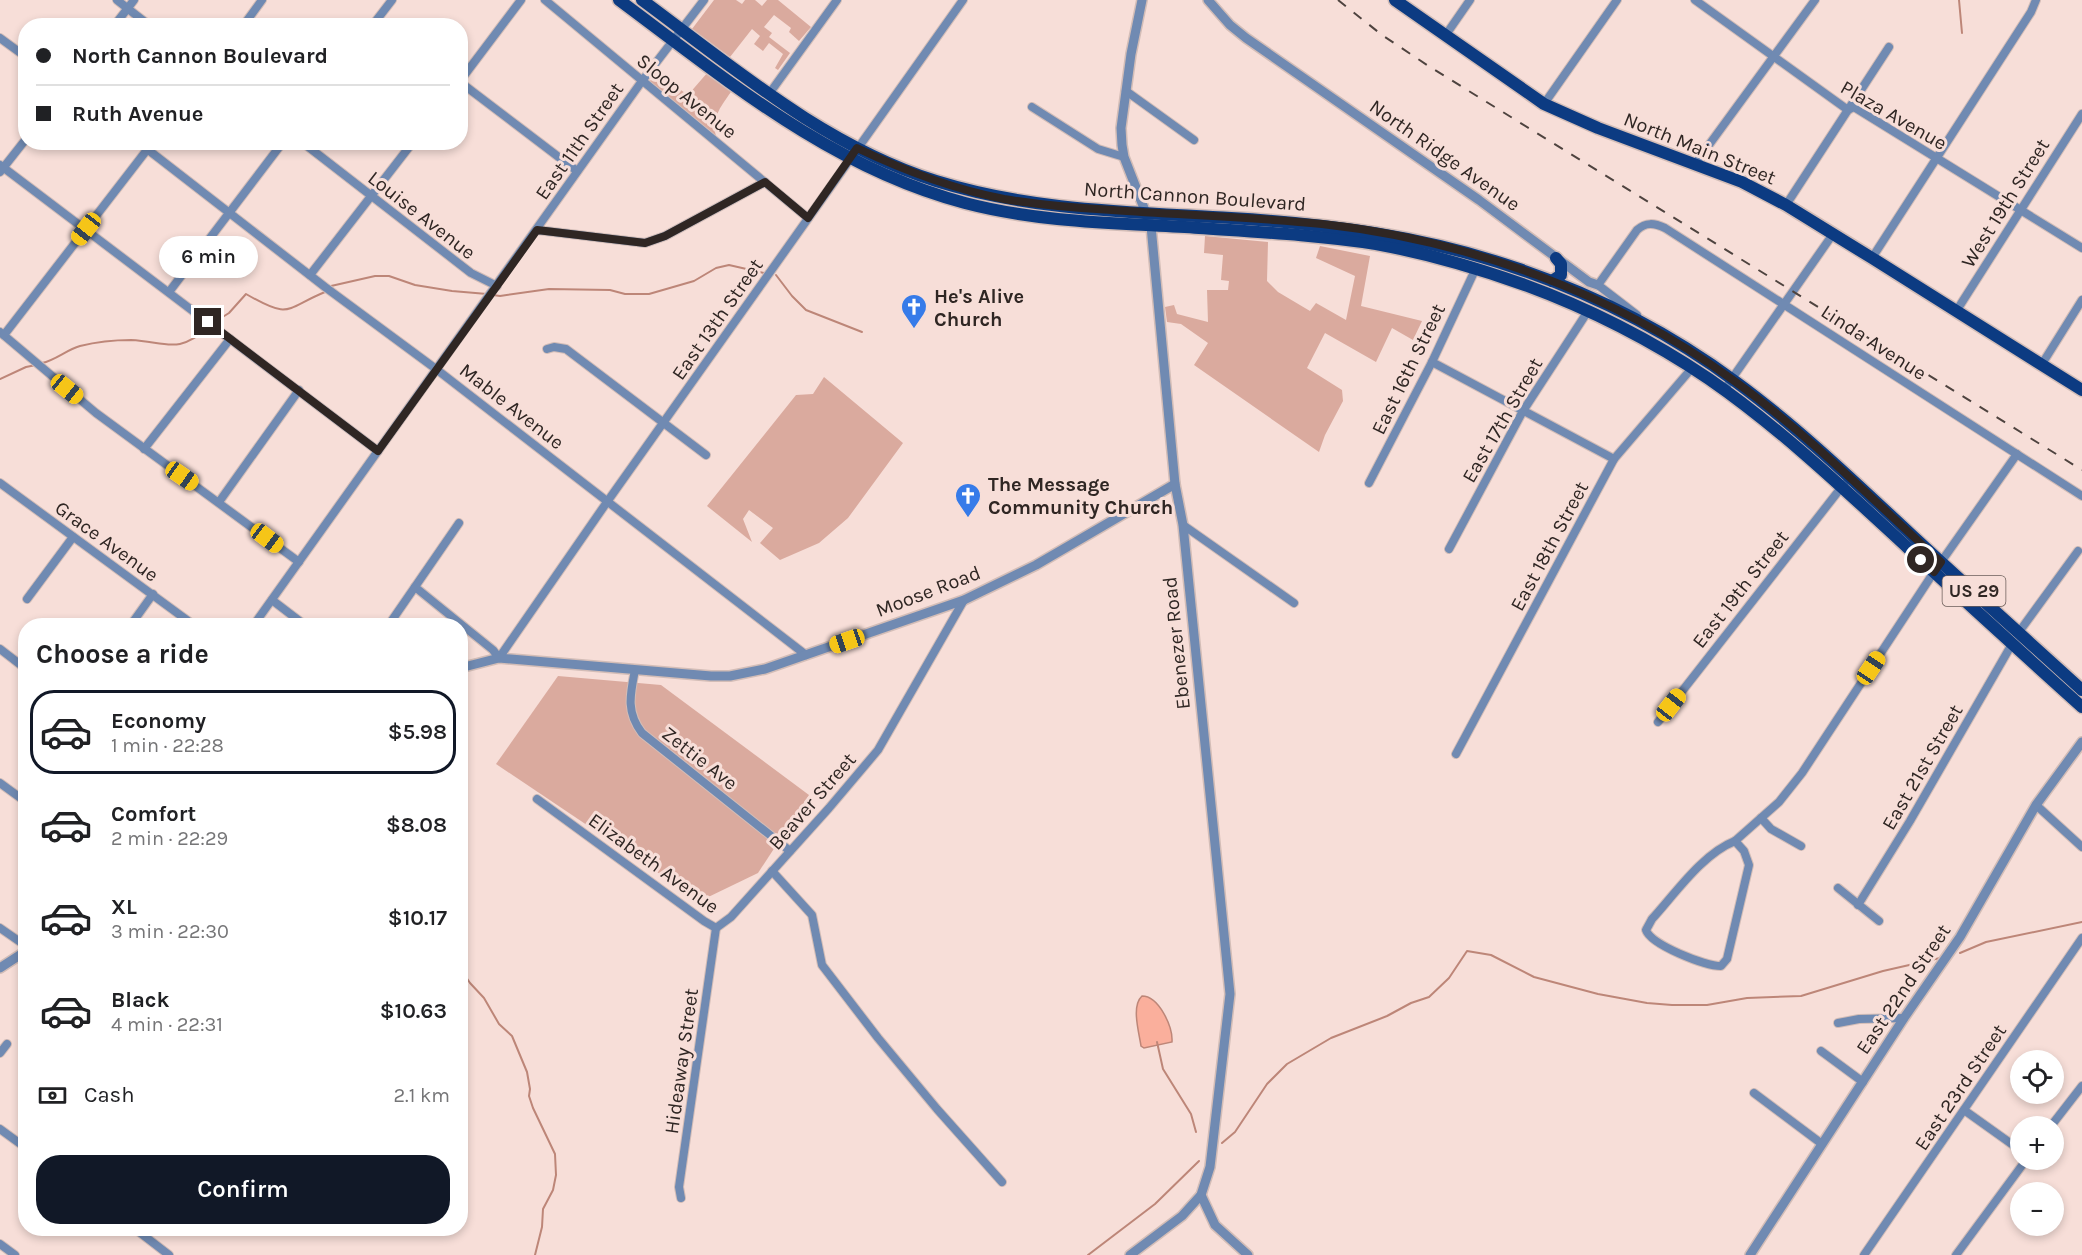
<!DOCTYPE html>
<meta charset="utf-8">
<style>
:root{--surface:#fff;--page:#f2f2f2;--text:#202124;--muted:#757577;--line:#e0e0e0;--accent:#111827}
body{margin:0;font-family:Karla,sans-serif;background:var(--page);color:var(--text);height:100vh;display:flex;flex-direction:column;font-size:22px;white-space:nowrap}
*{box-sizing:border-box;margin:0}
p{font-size:20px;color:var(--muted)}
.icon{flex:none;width:33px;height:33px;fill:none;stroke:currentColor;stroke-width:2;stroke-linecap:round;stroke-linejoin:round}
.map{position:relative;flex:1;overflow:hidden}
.panel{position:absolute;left:18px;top:618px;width:450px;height:618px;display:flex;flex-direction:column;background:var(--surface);border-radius:24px;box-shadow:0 3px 9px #0003}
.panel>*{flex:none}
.hud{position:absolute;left:18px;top:18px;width:450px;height:132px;border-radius:24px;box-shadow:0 3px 9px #0003;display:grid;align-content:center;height:132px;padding:0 18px;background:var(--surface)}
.buttons{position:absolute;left:2010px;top:1050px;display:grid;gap:12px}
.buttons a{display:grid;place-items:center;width:54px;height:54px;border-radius:50%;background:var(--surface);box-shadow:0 3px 9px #0003;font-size:30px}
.end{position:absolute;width:27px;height:27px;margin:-14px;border:8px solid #2f2623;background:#fff;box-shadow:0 0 0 3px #fff}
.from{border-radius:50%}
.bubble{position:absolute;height:42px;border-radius:21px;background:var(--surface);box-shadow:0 3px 9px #0003;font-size:20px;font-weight:600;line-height:42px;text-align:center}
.car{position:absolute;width:18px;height:36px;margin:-18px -9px;border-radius:8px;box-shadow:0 0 4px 2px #0007;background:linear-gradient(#f5c518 24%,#345 0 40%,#f5c518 0 76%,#345 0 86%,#f5c518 0)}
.hud b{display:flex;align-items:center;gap:21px;height:57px;font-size:22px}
.hud b+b{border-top:2px solid var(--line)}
.hud i{width:15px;height:15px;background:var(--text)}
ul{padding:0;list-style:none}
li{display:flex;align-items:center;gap:18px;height:84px;margin:0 12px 9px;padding:0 6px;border:3px solid transparent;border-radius:24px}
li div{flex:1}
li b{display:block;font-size:22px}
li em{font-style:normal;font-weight:600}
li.active{border-color:var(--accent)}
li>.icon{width:54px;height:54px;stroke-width:1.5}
h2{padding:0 18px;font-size:27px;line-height:72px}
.pay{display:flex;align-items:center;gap:15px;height:66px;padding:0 18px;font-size:22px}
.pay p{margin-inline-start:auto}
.button{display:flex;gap:12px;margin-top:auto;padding:12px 18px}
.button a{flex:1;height:69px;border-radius:24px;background:var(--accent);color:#fff;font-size:24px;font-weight:600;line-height:69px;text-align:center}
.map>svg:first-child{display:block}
</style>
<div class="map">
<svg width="2082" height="1255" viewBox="0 0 2082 1255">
<rect width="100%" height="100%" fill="#f7ded8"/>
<g fill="#daaa9e">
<path d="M 714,0 L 736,0 L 742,4 L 745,0 L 755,0 L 762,6 L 767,0 L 778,0 L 811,27 L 799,41 L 789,32 L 791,28 L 774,15 L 764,27 L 772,33 L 769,37 L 790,53 L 778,70 L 775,68 L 783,54 L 769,43 L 763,51 L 754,44 L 760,36 L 752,29 L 730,57 L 692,29 Z"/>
<path d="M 655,72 L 688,95 L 708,72 L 733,89 C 722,105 711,117 716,136 L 649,83 Z"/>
<path d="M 1205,236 L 1268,242 L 1267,281 L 1278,292 L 1310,311 L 1316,303 L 1346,320 L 1355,276 L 1316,258 L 1320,246 L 1370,256 L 1361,306 L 1422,321 L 1413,340 L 1392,328 L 1376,362 L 1325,333 L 1307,368 L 1342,390 L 1343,401 L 1325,435 L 1319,452 L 1194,365 L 1208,343 L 1181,324 L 1167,322 L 1165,307 L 1174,305 L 1177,314 L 1208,322 L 1207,290 L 1228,290 L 1229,281 L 1221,280 L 1223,255 L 1204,253 Z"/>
<path d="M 824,377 L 903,443 L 848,518 L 819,543 L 780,560 L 760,543 L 773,528 L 749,510 L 743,519 L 752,542 L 707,506 L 796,395 L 813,394 Z"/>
<path d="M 558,676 L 661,685 L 809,795 L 758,873 L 700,901 L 496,764 Z"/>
</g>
<path fill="#faaf9c" stroke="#bd8678" stroke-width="1.5" d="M 1142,996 C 1159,996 1173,1027 1172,1042 L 1144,1048 L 1141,1046 C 1139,1032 1131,1006 1142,996 Z"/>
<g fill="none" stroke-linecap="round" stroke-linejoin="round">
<g stroke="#bd8678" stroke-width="2">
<path d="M 1959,0 L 1962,33"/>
<path d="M 776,275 L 792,296 L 806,310 L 862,332"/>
<path d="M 331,286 L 375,276 L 389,276 L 415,285 L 452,291 L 487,294"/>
<path d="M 493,295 L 500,296 L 549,289 L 610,290 L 625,294 L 649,294 L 694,281 L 716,268 L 729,265 L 764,273"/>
<path d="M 213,323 L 229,313 L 246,294 C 291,320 284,309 325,292"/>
<path d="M 42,363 C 56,360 66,350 80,346 C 96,342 115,340 131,340 C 167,342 177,355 209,327"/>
<path d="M 0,379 L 26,367 L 36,365"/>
<path d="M 1960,953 L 1986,942 L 2082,922"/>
<path d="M 460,968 L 470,983 L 484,998 L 499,1024 L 512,1036 L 527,1072 L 530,1089 L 529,1096 L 533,1108 L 555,1154 L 556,1175 L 553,1190 L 543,1209 L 542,1227 L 535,1255"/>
<path d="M 1157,1042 L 1163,1069 L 1191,1114 L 1196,1132"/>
<path d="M 1222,1143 L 1235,1132 L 1267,1084 L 1287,1064 L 1331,1038 L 1387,1016 L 1411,1003 L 1429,997 L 1449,978 L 1467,951 L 1491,955 L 1534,977 L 1598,994 L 1647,1003 L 1672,1005 L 1707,1005 L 1747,998 L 1801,996 L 1883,971 L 1940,958"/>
<path d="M 1088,1255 L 1155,1204 L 1199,1161"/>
</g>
<defs>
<g id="minor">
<path d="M 117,0 L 150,26"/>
<path d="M 545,0 L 808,218"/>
<path d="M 1695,0 L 1848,110 L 1854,107 L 2082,248"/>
<path d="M 114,26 L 134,0"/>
<path d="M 243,26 L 262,0"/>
<path d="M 372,26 L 392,0"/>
<path d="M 1445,36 L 1470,0"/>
<path d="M 0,38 L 26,57"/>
<path d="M 460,81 L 521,0"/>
<path d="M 460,82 L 577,171"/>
<path d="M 1126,91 L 1194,140"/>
<path d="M 769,94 L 837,0"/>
<path d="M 1544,104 L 1617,0"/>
<path d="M 1032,107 L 1098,149 L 1124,157"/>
<path d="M 138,142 L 325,287 L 436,369 L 806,655"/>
<path d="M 302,142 L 471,273 L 497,286"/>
<path d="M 1695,164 L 1815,0"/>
<path d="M 0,165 L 378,451"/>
<path d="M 0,172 L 26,139"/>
<path d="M 1786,205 L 1889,47"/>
<path d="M 537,230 L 645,243 L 665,236 L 765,182"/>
<path d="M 1872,258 L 2031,12 L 2036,0"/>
<path d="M 310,275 L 413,142"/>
<path d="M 169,292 L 283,142"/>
<path d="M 1957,310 L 2082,114"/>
<path d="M 1637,315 L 1598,285 L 1637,230 C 1646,222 1654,223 1665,228 L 2082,496"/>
<path d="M 0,332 L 96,413 L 299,562"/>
<path d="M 4,335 L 153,142"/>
<path d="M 547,349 L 554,347 L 566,349 L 706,455"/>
<path d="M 1432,362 L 1614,459"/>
<path d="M 2042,364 L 2082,300"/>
<path d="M 1724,390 L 1833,234"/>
<path d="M 144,449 L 230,339"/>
<path d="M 0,483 L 195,626"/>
<path d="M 1369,483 L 1432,362 L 1476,268"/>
<path d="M 219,502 L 299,390"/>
<path d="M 1183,525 L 1294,603"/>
<path d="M 1449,549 L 1523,411 L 1588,311"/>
<path d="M 415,587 L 493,650 L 499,658 L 607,502 L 963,0"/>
<path d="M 27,599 L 73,537"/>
<path d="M 272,600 L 306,626"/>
<path d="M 130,626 L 153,594"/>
<path d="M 253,626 L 642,81 L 704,0"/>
<path d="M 388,626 L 459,523"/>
<path d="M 2019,632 L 2078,551"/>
<path d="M 0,649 L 26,669"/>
<path d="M 635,670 C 630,695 626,712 642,733 L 790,851"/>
<path d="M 1658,722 L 1844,484"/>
<path d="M 1456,754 L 1614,459 L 1692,368"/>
<path d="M 0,783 L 26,802"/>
<path d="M 537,799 L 704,921 L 716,928"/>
<path d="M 2036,805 L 2082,847"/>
<path d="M 1761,818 L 1771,829 L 1801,846"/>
<path d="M 1735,841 L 1779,802 L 1802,773 L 1934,572 L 2017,454"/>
<path d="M 1735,841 L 1744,851 L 1749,865 L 1727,959 L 1721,966 C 1705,966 1651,945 1646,930 L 1652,919 C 1675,894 1702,854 1735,841 Z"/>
<path d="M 772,871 L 812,915 L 822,965 L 878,1038 L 937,1109 L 1002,1182"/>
<path d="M 1838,888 L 1879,921"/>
<path d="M 1858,905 L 1910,821 L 2012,644"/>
<path d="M 0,928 L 26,946"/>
<path d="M 716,928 L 731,917 L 829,808 L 878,750 L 964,600"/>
<path d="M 1838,1023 L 1859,1019 L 1904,1018"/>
<path d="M 1821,1051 L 1863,1082"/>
<path d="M 0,1053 L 7,1044"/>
<path d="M 1754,1093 L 1822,1144"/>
<path d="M 1964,1110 L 2020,1150"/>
<path d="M 2051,1126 L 2082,1086"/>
<path d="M 0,1129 L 26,1148"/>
<path d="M 681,1198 L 679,1187 L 716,928"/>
<path d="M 134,1228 L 169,1255"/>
<path d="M 0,1244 L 15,1255"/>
<path d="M 1864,1255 L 2082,938"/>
<path d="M 1956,1255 L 2026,1160"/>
</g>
<g id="tertiary">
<path d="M 1208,0 L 1230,25 L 1246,38 L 1479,200 L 1589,282 L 1598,285"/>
<path d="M 460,668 L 499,658 L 711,676 L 730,676 L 765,669 L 964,600 L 1036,565 L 1175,484"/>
<path d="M 0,968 L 26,951"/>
<path d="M 1201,1195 L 1215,1225 L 1248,1255"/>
<path d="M 1130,1255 L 1182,1216 L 1201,1195 L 1210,1167 L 1230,994 L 1183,525 L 1175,484 L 1151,226 L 1124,157 L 1122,145 L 1121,128 L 1131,54 L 1142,0"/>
<path d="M 1750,1255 L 1904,1018 L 1960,937 L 2036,805 L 2082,742"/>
</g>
<g id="primary">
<path d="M 619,0 C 728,81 832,168 965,203 C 1041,223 1122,223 1199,228 C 1258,232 1318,235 1376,244 C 1425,253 1474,267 1522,284 C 1588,308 1651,340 1709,379 C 1780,428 1844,489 1908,548 C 1965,601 2023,654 2082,707"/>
<path d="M 642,0 C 734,68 825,146 936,181 C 1032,211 1133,212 1231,218 C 1329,224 1423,236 1516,268 C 1593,294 1670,333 1736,382 C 1800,429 1858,485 1917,540 C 1971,590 2027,640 2082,690"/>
<path d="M 1395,0 L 1544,104 L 1598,128 L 1742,182 L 1786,205 L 1872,258 L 2082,390"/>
<path d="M 1552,281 L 1561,275 L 1561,264 L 1556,258"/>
</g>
</defs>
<use href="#minor" stroke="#d3bdb7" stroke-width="10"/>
<use href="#tertiary" stroke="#d3bdb7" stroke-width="12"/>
<use href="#primary" stroke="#d3bdb7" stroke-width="15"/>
<use href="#minor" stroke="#708ab2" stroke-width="8"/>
<use href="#tertiary" stroke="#708ab2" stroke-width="9"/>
<use href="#primary" stroke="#0c3b82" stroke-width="12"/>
<path stroke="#4e433f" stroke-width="2" stroke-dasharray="10 10" stroke-linecap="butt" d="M 1338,0 L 1382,35 L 1430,67 L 2082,470"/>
</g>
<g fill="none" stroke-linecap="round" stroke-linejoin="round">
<path stroke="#2f2623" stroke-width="8" d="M 208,322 L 378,451 L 537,230 L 645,243 L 665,236 L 765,182 L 808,218 L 857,148 C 905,171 953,189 1004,199 C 1040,205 1076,208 1112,210 C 1182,215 1252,217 1322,224 C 1468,240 1614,293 1733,380 C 1808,434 1873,500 1941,562 L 1934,572 L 1921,560"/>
</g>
<defs>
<symbol id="church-pin" viewBox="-11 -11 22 30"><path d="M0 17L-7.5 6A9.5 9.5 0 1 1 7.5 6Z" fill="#367be9" stroke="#f7ded8"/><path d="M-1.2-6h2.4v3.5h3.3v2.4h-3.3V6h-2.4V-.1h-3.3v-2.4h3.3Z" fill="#fff"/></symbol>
</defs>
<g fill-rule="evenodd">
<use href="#church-pin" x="899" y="292" width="30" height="40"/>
<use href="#church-pin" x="953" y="481" width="30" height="40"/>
</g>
<g text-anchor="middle" stroke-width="6" stroke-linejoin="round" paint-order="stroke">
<rect fill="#f7ded8" stroke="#6b5d59" stroke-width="1.5" x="1942.5" y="576" width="63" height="30" rx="4.5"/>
<g font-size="18" font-weight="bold" fill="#2f2623">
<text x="1974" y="597">US 29</text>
</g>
<g font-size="20" fill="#2f2623" stroke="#f7ded8">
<text transform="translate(687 96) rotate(39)" y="7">Sloop Avenue</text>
<text transform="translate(1894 115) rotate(30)" y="7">Plaza Avenue</text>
<text transform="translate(579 141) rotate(-55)" y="7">East 11th Street</text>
<text transform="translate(1700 148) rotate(22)" y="7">North Main Street</text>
<text transform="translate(1445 155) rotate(35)" y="7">North Ridge Avenue</text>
<text transform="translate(1195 196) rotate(4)" y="7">North Cannon Boulevard</text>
<text transform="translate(2005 203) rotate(-58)" y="7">West 19th Street</text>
<text transform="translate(422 215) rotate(38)" y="7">Louise Avenue</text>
<text transform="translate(717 319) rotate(-55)" y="7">East 13th Street</text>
<text transform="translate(1874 342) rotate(33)" y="7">Linda Avenue</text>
<text transform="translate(1408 369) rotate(-64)" y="7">East 16th Street</text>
<text transform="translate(512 406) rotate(38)" y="7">Mable Avenue</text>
<text transform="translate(1502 420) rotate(-60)" y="7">East 17th Street</text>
<text transform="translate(107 541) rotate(36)" y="7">Grace Avenue</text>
<text transform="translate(1549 546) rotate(-62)" y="7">East 18th Street</text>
<text transform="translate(1740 589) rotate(-52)" y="7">East 19th Street</text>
<text transform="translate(928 591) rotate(-21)" y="7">Moose Road</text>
<text transform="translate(1176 643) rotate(-96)" y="7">Ebenezer Road</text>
<text transform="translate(700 758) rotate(38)" y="7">Zettie Ave</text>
<text transform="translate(1922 767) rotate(-60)" y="7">East 21st Street</text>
<text transform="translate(812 801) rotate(-49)" y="7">Beaver Street</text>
<text transform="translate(654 863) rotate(36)" y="7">Elizabeth Avenue</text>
<text transform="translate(1903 989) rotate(-56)" y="7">East 22nd Street</text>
<text transform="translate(681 1061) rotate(-82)" y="7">Hideaway Street</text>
<text transform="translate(1960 1087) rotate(-56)" y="7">East 23rd Street</text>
</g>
<g font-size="20" font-weight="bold" fill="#2f2623" stroke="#f7ded8" text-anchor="start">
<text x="934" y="303">He's Alive<tspan x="934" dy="23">Church</tspan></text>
<text x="988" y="491">The Message<tspan x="988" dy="23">Community Church</tspan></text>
</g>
</g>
</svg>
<div class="buttons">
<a><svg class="icon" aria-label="locate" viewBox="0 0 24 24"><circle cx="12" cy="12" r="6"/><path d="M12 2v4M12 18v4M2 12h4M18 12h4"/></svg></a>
<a>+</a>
<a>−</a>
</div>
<i class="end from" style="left:1921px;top:560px"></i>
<i class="end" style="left:208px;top:322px"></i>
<div class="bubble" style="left:159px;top:236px;width:99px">6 min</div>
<i class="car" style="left:86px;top:229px;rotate:218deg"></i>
<i class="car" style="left:67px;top:389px;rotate:129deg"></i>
<i class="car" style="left:182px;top:476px;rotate:125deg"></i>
<i class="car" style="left:267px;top:538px;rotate:127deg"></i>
<i class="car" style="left:847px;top:641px;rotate:251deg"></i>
<i class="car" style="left:1871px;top:668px;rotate:34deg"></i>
<i class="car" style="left:1671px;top:705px;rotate:38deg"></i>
<div class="hud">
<b><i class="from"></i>North Cannon Boulevard</b>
<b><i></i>Ruth Avenue</b>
</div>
<section class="panel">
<h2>Choose a ride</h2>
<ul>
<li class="active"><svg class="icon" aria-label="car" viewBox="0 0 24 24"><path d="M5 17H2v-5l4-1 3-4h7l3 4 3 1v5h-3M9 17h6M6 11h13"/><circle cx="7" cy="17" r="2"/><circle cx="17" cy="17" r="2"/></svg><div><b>Economy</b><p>1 min · 22:28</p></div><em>$5.98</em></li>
<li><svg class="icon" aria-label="car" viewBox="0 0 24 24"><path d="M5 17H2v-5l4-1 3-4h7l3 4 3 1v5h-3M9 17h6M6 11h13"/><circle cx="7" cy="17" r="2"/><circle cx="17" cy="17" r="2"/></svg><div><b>Comfort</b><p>2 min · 22:29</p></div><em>$8.08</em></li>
<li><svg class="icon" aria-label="car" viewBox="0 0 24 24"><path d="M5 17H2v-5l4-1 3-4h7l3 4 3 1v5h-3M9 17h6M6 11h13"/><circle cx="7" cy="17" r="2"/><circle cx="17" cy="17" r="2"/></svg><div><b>XL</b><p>3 min · 22:30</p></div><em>$10.17</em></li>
<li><svg class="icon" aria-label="car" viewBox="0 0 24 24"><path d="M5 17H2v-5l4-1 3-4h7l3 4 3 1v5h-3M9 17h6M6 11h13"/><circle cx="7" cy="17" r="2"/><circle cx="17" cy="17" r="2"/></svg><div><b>Black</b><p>4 min · 22:31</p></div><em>$10.63</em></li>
</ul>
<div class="pay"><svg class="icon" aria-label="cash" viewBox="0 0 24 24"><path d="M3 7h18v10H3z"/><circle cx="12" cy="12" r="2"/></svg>Cash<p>2.1 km</p></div>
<div class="button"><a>Confirm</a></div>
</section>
</div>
